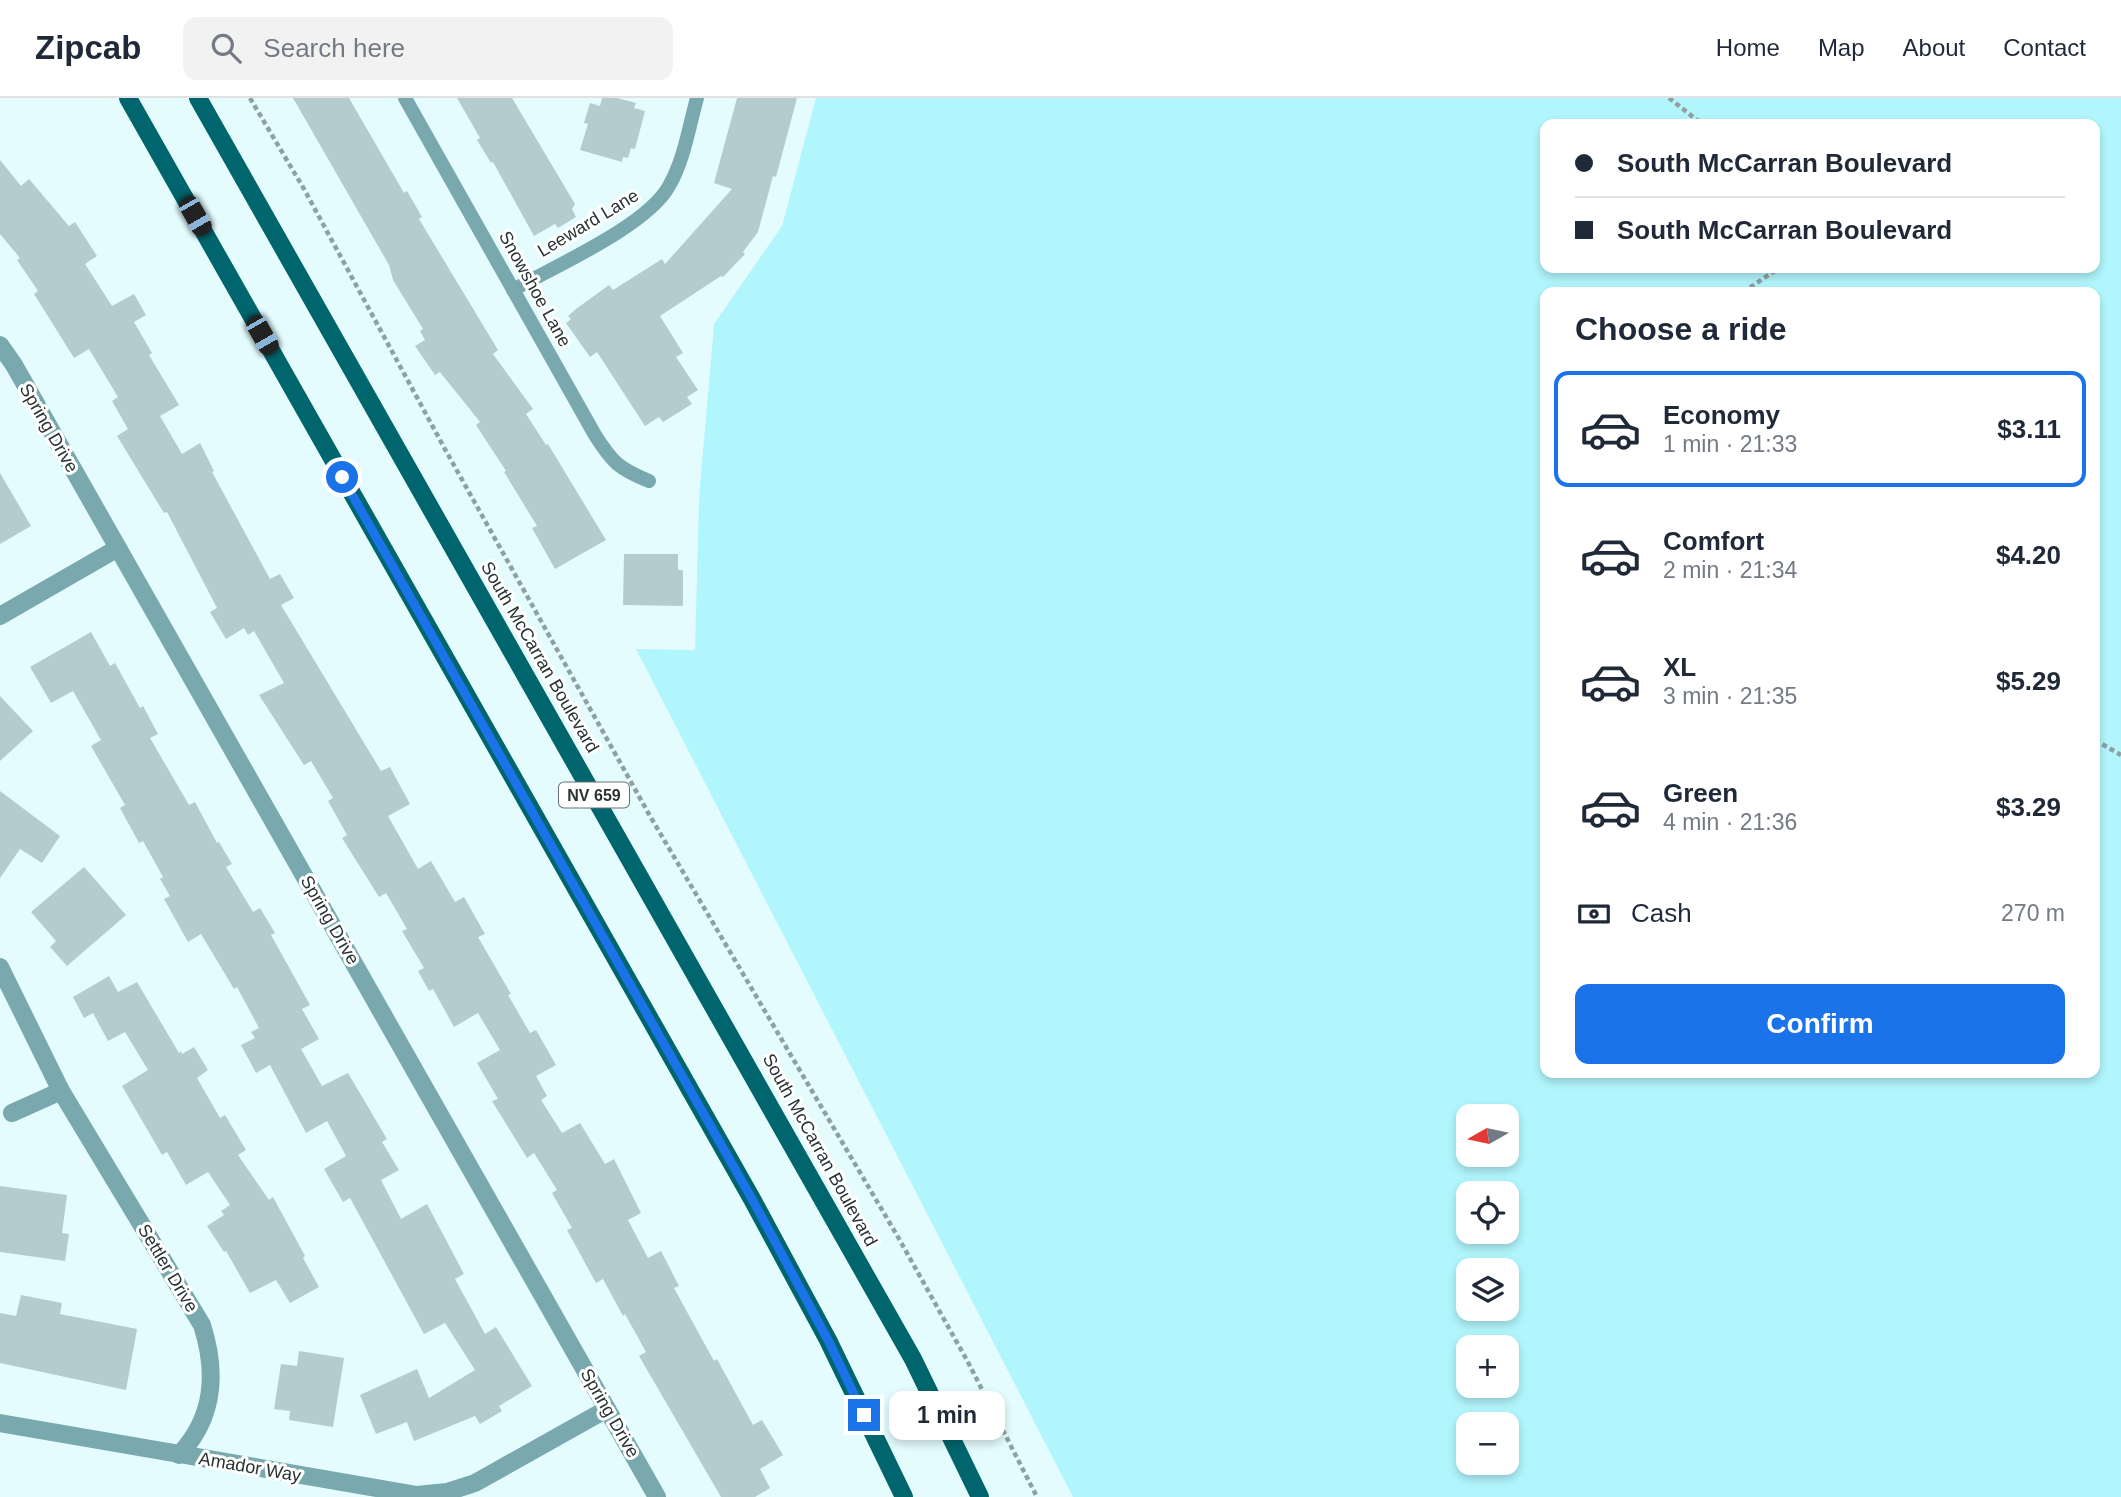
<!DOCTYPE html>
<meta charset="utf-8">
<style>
:root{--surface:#fff;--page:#f2f2f3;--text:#1f2937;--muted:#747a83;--line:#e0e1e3;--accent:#1a73e8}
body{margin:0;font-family:Helvetica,sans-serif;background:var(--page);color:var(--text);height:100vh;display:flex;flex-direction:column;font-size:26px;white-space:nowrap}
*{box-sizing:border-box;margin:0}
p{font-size:23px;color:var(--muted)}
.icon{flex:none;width:38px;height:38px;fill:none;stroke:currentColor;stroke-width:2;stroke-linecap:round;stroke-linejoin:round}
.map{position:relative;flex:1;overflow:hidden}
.side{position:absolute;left:1540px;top:189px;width:560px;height:791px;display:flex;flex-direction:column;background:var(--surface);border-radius:14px;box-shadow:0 4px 10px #0003}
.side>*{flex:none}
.hud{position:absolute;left:1540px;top:21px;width:560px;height:154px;border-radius:14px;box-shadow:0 4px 10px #0003;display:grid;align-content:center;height:154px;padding:0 35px;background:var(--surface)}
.needle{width:46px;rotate:261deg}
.buttons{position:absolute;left:1456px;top:1006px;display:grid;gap:14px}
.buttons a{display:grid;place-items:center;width:63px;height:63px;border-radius:14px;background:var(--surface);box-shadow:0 4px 10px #0003;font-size:35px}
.end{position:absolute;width:32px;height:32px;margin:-16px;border:9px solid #1a73e8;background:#fff;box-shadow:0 0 0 4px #fff}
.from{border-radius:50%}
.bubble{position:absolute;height:49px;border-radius:14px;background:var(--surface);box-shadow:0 4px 10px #0003;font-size:23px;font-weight:600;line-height:49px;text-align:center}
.car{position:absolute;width:21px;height:42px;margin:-21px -10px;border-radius:9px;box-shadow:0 0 5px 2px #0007;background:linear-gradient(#222 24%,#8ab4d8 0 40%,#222 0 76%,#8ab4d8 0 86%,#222 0)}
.hud b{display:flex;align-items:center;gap:24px;height:66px;font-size:26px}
.hud b+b{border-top:2px solid var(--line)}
.hud i{width:18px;height:18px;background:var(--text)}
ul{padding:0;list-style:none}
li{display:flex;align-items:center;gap:21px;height:116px;margin:0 14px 10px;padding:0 21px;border:4px solid transparent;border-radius:14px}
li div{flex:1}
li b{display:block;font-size:26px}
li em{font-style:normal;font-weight:600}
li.on{border-color:var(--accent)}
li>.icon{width:63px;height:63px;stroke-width:1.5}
h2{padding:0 35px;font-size:32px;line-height:84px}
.pay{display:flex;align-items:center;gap:18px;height:77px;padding:0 35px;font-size:26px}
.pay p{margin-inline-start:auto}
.button{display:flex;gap:14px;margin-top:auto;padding:14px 35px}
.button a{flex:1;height:80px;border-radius:14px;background:var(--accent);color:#fff;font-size:28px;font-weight:600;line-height:80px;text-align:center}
header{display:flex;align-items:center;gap:42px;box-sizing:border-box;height:98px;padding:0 35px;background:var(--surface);border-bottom:2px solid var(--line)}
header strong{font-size:33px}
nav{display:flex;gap:38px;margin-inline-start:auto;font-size:24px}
.search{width:490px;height:63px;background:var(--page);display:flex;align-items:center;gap:18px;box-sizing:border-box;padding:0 24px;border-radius:14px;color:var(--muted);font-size:26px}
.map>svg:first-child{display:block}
</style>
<header>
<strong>Zipcab</strong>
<div class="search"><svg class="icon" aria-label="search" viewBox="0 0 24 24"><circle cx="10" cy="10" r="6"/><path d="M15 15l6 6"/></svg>Search here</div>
<nav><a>Home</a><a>Map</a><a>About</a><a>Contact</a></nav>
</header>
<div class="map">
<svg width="2121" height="1399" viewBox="0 0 2121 1399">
<rect width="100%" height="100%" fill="#e4fcfe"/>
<path fill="#b2f6fd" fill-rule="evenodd" d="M 816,0 L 2121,0 L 2121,1399 L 1073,1399 L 636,551 L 695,552 L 699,400 L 714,226 L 782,128 ZM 1545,26 L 2095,26 L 2095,170 L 1545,170 ZM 1545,194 L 2095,194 L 2095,975 L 1545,975 ZM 1468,1018 L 1507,1018 L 1507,1057 L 1468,1057 ZM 1468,1096 L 1507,1096 L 1507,1134 L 1468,1134 ZM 1468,1172 L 1507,1172 L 1507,1211 L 1468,1211 ZM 1468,1250 L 1507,1250 L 1507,1288 L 1468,1288 ZM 1468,1326 L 1507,1326 L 1507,1365 L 1468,1365 Z"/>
<g fill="#b4ccce">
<path d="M 293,0 L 349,0 L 404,95 L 407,93 L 414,105 L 422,119 L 419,121 L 498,252 L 493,256 L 533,311 L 526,316 L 546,347 L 548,346 L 606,442 L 555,471 L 532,430 L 537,428 L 504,374 L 506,373 L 476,327 L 480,324 L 440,274 L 435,277 L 415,248 L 425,242 L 420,233 L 423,231 L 393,182 L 389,167 Z"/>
<path d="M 457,0 L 512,0 L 575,106 L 572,111 L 576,119 L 558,130 L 555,126 L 534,138 L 493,64 L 491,65 L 477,42 L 480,40 Z"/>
<path d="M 602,0 L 617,0 L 636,5 L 634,10 L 645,13 L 635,51 L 631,50 L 628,60 L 623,59 L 622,64 L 580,52 L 588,26 L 584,25 L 590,5 L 600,8 Z"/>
<path d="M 737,0 L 797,0 L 776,79 L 773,78 L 758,134 L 743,154 L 745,156 L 723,179 L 721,178 L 660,218 L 683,255 L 676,259 L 698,292 L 687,299 L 692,306 L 663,324 L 659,319 L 645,328 L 597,254 L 590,259 L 566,225 L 571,221 L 568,218 L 576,211 L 609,187 L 613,192 L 662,161 L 665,166 L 732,91 L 714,85 Z"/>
<path d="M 0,62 L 21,88 L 29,81 L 69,128 L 75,124 L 97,158 L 85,166 L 112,208 L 134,196 L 146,217 L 134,224 L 152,255 L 149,257 L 179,307 L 160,318 L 182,356 L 200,345 L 214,373 L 212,374 L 270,481 L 280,476 L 294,500 L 281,507 L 381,673 L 390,669 L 410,706 L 388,718 L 418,771 L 431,763 L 455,804 L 464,799 L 485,836 L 478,839 L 511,896 L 508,897 L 530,935 L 536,932 L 556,967 L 536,978 L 547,998 L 541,1002 L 562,1035 L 580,1025 L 605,1066 L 614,1061 L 641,1115 L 628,1122 L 648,1160 L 661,1153 L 679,1188 L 674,1190 L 714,1263 L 717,1261 L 753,1327 L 762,1322 L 783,1357 L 760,1371 L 770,1390 L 755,1399 L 721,1399 L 639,1258 L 646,1254 L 625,1216 L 623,1218 L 603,1181 L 596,1185 L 567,1132 L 572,1130 L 552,1095 L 557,1092 L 534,1055 L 527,1060 L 492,1003 L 498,1001 L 477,965 L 500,952 L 478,915 L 454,929 L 433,891 L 429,893 L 418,873 L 424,870 L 402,833 L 407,831 L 386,795 L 379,799 L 342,740 L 347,737 L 328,703 L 333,700 L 311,663 L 304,667 L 259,597 L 284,585 L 254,533 L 248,537 L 244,530 L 226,541 L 210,514 L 217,510 L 167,414 L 164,415 L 117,338 L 128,331 L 112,303 L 118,299 L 89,251 L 74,260 L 34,196 L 38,193 L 17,162 L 20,160 L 0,136 Z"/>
<path d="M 0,375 L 31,428 L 0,446 Z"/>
<path d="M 624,456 L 678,456 L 678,472 L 683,472 L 683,508 L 623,507 Z"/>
<path d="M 91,534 L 110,568 L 115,565 L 140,610 L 143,608 L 158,636 L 150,640 L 189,707 L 195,704 L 217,745 L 219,744 L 232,766 L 226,769 L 253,814 L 260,810 L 275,835 L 271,837 L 310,907 L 302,911 L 319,941 L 301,951 L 322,988 L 348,975 L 387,1041 L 382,1044 L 399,1072 L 381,1082 L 401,1121 L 427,1106 L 464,1176 L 455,1181 L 485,1236 L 496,1229 L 532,1288 L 499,1308 L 502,1313 L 480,1326 L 475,1318 L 414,1343 L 407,1324 L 376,1336 L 360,1297 L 417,1271 L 429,1300 L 475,1272 L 445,1225 L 424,1236 L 350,1100 L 343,1104 L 324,1071 L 346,1058 L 327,1023 L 306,1035 L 270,967 L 256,975 L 241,947 L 255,940 L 251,934 L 259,930 L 237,889 L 234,891 L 201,836 L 188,844 L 164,801 L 170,798 L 160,781 L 163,779 L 143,743 L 139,745 L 120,710 L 125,707 L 91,648 L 101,642 L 73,593 L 51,605 L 30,569 Z"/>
<path d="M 0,598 L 33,633 L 0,663 Z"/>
<path d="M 0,693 L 60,738 L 42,765 L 20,751 L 0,780 Z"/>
<path d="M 84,769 L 126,817 L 67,868 L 50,849 L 56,843 L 31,814 Z"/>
<path d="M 109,878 L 118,894 L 137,884 L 179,955 L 181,953 L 182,956 L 194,949 L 208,972 L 197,980 L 220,1020 L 225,1017 L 246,1052 L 238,1057 L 269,1102 L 273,1099 L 305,1158 L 303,1160 L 319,1189 L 290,1205 L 276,1182 L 250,1195 L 226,1153 L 224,1154 L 207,1128 L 224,1117 L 221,1113 L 230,1107 L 208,1074 L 186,1087 L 167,1054 L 162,1057 L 122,988 L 148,972 L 125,934 L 108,943 L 93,915 L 84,920 L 73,899 Z"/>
<path d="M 0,1088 L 67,1097 L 62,1135 L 69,1136 L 65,1163 L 0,1154 Z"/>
<path d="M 21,1197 L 62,1205 L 60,1216 L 137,1231 L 126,1292 L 0,1265 L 0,1215 L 16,1218 Z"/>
<path d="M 299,1253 L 344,1260 L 333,1329 L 289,1322 L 290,1313 L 274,1311 L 281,1266 L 297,1268 Z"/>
</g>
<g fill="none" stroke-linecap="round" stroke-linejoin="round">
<g stroke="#8fa0a1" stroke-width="4.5" stroke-dasharray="5 3.5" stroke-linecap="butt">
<path d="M 250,0 L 304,91 L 446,353 L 650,718 L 898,1139 L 969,1266 L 1037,1399"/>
<path d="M 1669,0 L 1702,26"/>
<path d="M 1743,194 L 1779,170"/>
<path d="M 2095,642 L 2121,657"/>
</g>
<g stroke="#79a9ae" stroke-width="14">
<path d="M 405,0 L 595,337 C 612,364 619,371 649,383"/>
<path d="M 513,192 C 555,168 647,128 669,88 C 684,62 689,29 697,0"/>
</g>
<g stroke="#79a9ae" stroke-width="18">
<path d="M 0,247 L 14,267 L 657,1399"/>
<path d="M 0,518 L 118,450"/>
<path d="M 0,869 L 61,993"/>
<path d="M 12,1015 L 61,993 L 202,1227 C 217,1274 215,1319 179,1357"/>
<path d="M 0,1325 L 417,1397 L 447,1394 L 475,1385 L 607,1311"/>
</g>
<g stroke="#00656c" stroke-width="18">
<path d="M 128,0 L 752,1101 L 828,1242 L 904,1399"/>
<path d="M 198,0 L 913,1261 L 980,1399"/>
</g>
</g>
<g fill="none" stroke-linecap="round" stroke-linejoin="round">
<path stroke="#1a73e8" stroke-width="9" d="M 342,379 L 752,1101 L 828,1242 L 864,1317"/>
</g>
<g text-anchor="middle" stroke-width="6" stroke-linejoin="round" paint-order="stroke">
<rect fill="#fff" stroke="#697070" stroke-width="2" x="559" y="684.5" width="70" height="25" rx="5"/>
<g font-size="16" font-weight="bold" fill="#293233">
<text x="594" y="703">NV 659</text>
</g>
<g font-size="18" fill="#293233" stroke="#fff">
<text transform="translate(588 125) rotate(-31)" y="6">Leeward Lane</text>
<text transform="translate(535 191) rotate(61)" y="6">Snowshoe Lane</text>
<text transform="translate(49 330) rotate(60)" y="6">Spring Drive</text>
<text transform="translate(540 559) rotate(60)" y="6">South McCarran Boulevard</text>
<text transform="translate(330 822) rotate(60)" y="6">Spring Drive</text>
<text transform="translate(820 1052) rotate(61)" y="6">South McCarran Boulevard</text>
<text transform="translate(168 1170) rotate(59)" y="6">Settler Drive</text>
<text transform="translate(610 1315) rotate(60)" y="6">Spring Drive</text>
<text transform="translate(250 1369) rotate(10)" y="6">Amador Way</text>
</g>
</g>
</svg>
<div class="buttons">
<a><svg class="needle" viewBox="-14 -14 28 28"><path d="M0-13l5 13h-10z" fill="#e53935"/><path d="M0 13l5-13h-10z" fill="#747a83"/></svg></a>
<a><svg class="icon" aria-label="locate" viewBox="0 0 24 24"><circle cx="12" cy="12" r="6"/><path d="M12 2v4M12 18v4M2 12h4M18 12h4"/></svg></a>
<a><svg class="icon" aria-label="layers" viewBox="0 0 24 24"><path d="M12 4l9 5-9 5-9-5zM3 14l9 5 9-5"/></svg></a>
<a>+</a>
<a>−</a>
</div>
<i class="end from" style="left:342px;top:379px"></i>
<i class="end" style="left:864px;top:1317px"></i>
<div class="bubble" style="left:889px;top:1293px;width:116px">1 min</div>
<i class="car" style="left:195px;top:118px;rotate:150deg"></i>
<i class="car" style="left:262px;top:237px;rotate:150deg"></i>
<div class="hud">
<b><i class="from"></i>South McCarran Boulevard</b>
<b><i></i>South McCarran Boulevard</b>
</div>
<section class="side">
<h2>Choose a ride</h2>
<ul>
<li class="on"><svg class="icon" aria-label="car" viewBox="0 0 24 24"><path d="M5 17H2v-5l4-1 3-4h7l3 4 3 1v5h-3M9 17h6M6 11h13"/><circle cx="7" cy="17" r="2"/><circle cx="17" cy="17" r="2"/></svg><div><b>Economy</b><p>1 min · 21:33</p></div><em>$3.11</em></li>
<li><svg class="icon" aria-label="car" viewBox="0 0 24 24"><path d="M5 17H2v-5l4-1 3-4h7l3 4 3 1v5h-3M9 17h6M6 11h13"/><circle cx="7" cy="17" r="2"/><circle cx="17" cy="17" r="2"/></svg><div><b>Comfort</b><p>2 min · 21:34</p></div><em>$4.20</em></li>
<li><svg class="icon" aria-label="car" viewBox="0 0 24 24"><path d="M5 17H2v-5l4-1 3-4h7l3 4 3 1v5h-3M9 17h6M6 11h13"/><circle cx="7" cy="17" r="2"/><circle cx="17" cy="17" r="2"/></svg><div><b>XL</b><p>3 min · 21:35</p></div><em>$5.29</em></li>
<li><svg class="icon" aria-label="car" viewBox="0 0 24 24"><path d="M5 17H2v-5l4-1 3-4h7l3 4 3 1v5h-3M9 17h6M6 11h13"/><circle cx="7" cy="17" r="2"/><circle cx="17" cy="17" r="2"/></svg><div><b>Green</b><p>4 min · 21:36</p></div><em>$3.29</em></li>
</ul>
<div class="pay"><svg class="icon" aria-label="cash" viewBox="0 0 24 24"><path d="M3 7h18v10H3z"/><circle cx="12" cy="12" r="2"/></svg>Cash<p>270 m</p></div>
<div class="button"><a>Confirm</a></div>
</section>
</div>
